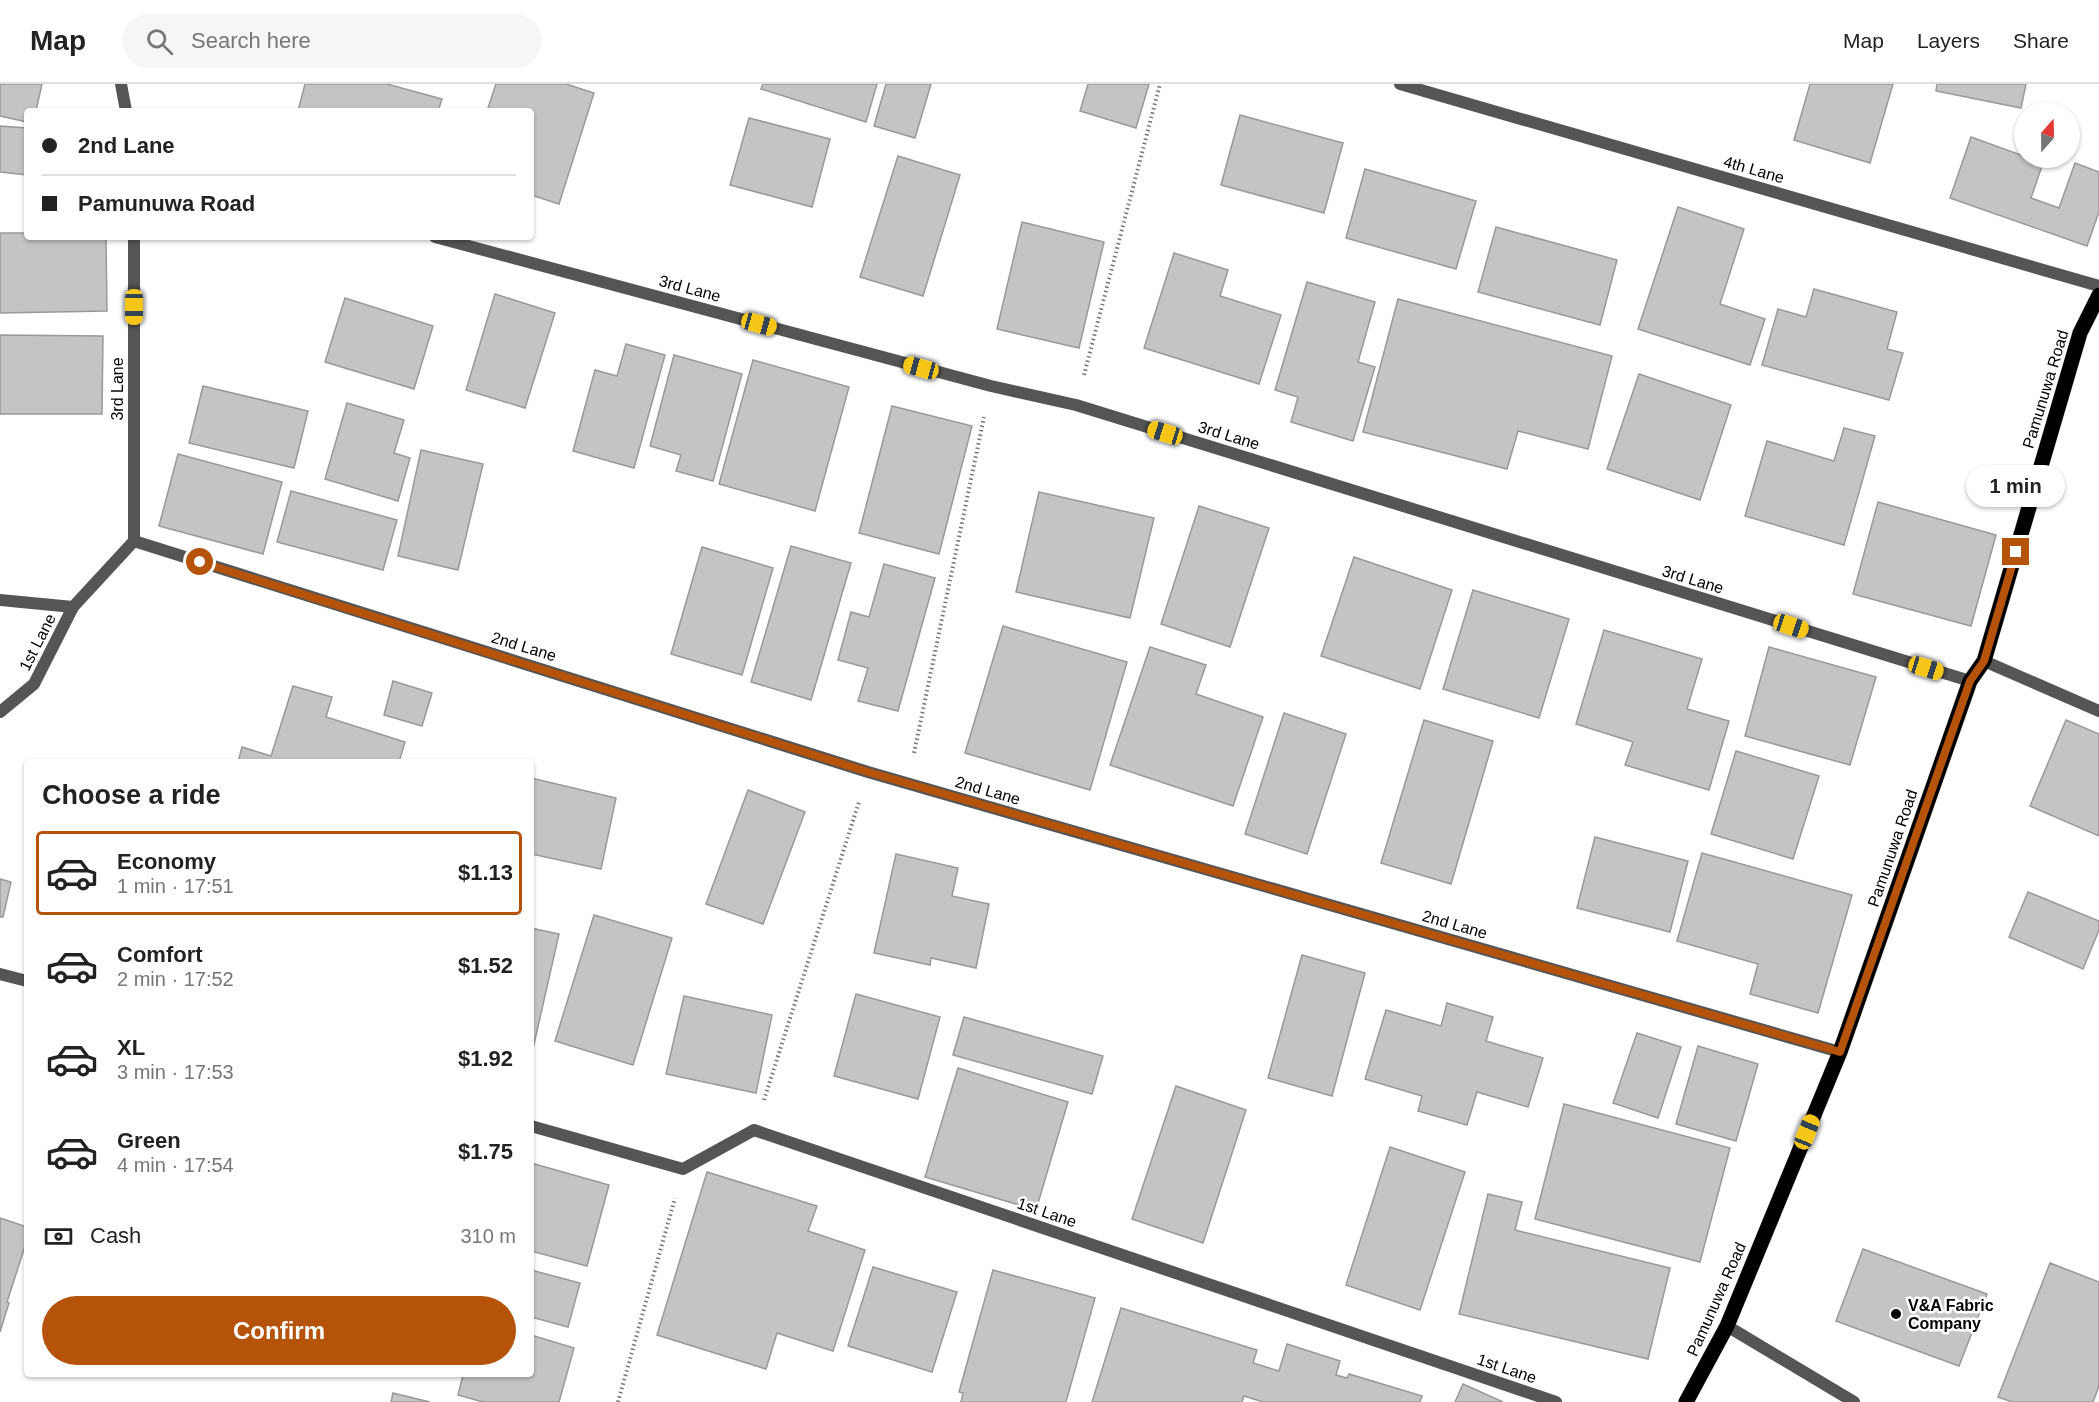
<!DOCTYPE html>
<meta charset="utf-8">
<style>
:root{--surface:#fff;--page:#f6f6f6;--text:#222;--muted:#767676;--line:#e0e0e0;--accent:#b45309}
body{margin:0;font-family:Helvetica,sans-serif;background:var(--page);color:var(--text);height:100vh;display:flex;flex-direction:column;font-size:22px;white-space:nowrap}
*{box-sizing:border-box;margin:0}
p{font-size:20px;color:var(--muted)}
.icon{flex:none;width:33px;height:33px;fill:none;stroke:currentColor;stroke-width:2;stroke-linecap:round;stroke-linejoin:round}
.map{position:relative;flex:1;overflow:hidden}
.side{position:absolute;left:24px;top:675px;width:510px;height:618px;display:flex;flex-direction:column;background:var(--surface);border-radius:6px;box-shadow:0 2px 4px #0004}
.side>*{flex:none}
.top-card{position:absolute;left:24px;top:24px;width:510px;height:132px;border-radius:6px;box-shadow:0 2px 4px #0004;display:grid;align-content:center;height:132px;padding:0 18px;background:var(--surface)}
.needle{width:39px;rotate:20deg}
.tools{position:absolute;left:2014px;top:18px;display:grid;gap:12px}
.tools a{display:grid;place-items:center;width:66px;height:66px;border-radius:50%;background:var(--surface);box-shadow:0 2px 4px #0004;font-size:30px}
.end{position:absolute;width:27px;height:27px;margin:-14px;border:8px solid #b45309;background:#fff;box-shadow:0 0 0 3px #fff}
.from{border-radius:50%}
.bubble{position:absolute;height:42px;border-radius:21px;background:var(--surface);box-shadow:0 2px 4px #0004;font-size:20px;font-weight:600;line-height:42px;text-align:center}
.car{position:absolute;width:18px;height:36px;margin:-18px -9px;border-radius:8px;box-shadow:0 0 4px 2px #0007;background:linear-gradient(#f5c518 24%,#345 0 40%,#f5c518 0 76%,#345 0 86%,#f5c518 0)}
.top-card b{display:flex;align-items:center;gap:21px;height:57px;font-size:22px}
.top-card b+b{border-top:2px solid var(--line)}
.top-card i{width:15px;height:15px;background:var(--text)}
ul{padding:0;list-style:none}
li{display:flex;align-items:center;gap:18px;height:84px;margin:0 12px 9px;padding:0 6px;border:3px solid transparent;border-radius:6px}
li div{flex:1}
li b{display:block;font-size:22px}
li em{font-style:normal;font-weight:600}
li.selected{border-color:var(--accent)}
li>.icon{width:54px;height:54px;stroke-width:1.5}
h2{padding:0 18px;font-size:27px;line-height:72px}
.pay{display:flex;align-items:center;gap:15px;height:66px;padding:0 18px;font-size:22px}
.pay p{margin-inline-start:auto}
.button{display:flex;gap:12px;margin-top:auto;padding:12px 18px}
.button a{flex:1;height:69px;border-radius:36px;background:var(--accent);color:#fff;font-size:24px;font-weight:600;line-height:69px;text-align:center}
header{display:flex;align-items:center;gap:36px;box-sizing:border-box;height:84px;padding:0 30px;background:var(--surface);border-bottom:2px solid var(--line)}
header strong{font-size:28px}
nav{display:flex;gap:33px;margin-inline-start:auto;font-size:21px}
.search{width:420px;height:54px;background:var(--page);display:flex;align-items:center;gap:15px;box-sizing:border-box;padding:0 21px;border-radius:33px;color:var(--muted);font-size:22px}
.map>svg:first-child{display:block}
</style>
<header>
<strong>Map</strong>
<div class="search"><svg class="icon" aria-label="search" viewBox="0 0 24 24"><circle cx="10" cy="10" r="6"/><path d="M15 15l6 6"/></svg>Search here</div>
<nav><a>Map</a><a>Layers</a><a>Share</a></nav>
</header>
<div class="map">
<svg width="2099" height="1318" viewBox="0 0 2099 1318">
<rect width="100%" height="100%" fill="#fff"/>
<g fill="#c4c4c4" stroke="#999" stroke-width="1.5">
<path d="M 0,0 L 42,0 L 36,27 L 27,27 L 27,38 L 0,32 Z"/>
<path d="M 305,0 L 387,0 L 442,15 L 438,27 L 298,27 Z"/>
<path d="M 496,0 L 566,0 L 594,9 L 559,120 L 531,111 L 531,27 L 487,27 Z"/>
<path d="M 763,0 L 877,0 L 866,38 L 761,5 Z"/>
<path d="M 886,0 L 931,0 L 915,54 L 874,42 Z"/>
<path d="M 1088,0 L 1149,0 L 1136,44 L 1080,27 Z"/>
<path d="M 1810,0 L 1893,0 L 1870,79 L 1794,56 Z"/>
<path d="M 1937,0 L 2026,0 L 2021,24 L 1936,7 Z"/>
<path d="M 1240,31 L 1343,59 L 1324,129 L 1221,101 Z"/>
<path d="M 749,34 L 830,55 L 812,123 L 730,101 Z"/>
<path d="M 0,42 L 27,44 L 27,91 L 0,88 Z"/>
<path d="M 1971,53 L 2043,79 L 2031,114 L 2059,124 L 2075,79 L 2099,88 L 2099,128 L 2087,162 L 1950,114 Z"/>
<path d="M 898,72 L 960,91 L 923,212 L 860,193 Z"/>
<path d="M 1365,85 L 1476,117 L 1456,185 L 1346,154 Z"/>
<path d="M 1678,123 L 1744,145 L 1720,220 L 1765,235 L 1750,281 L 1638,245 Z"/>
<path d="M 1022,138 L 1104,158 L 1079,264 L 997,245 Z"/>
<path d="M 1496,143 L 1617,176 L 1600,241 L 1478,208 Z"/>
<path d="M 0,149 L 27,149 L 27,153 L 106,153 L 107,227 L 0,229 Z"/>
<path d="M 1174,169 L 1228,186 L 1220,212 L 1281,231 L 1259,300 L 1144,264 Z"/>
<path d="M 1307,198 L 1375,218 L 1358,278 L 1375,283 L 1353,357 L 1291,338 L 1298,313 L 1275,306 Z"/>
<path d="M 1814,205 L 1897,228 L 1887,265 L 1903,269 L 1889,316 L 1762,281 L 1778,225 L 1806,233 Z"/>
<path d="M 495,210 L 555,229 L 525,324 L 466,306 Z"/>
<path d="M 345,214 L 433,242 L 414,305 L 325,278 Z"/>
<path d="M 1398,215 L 1612,272 L 1588,365 L 1518,347 L 1507,385 L 1363,348 Z"/>
<path d="M 0,251 L 103,252 L 102,330 L 0,330 Z"/>
<path d="M 626,260 L 665,271 L 634,384 L 573,367 L 595,286 L 617,292 Z"/>
<path d="M 674,271 L 742,290 L 713,397 L 676,387 L 681,371 L 650,362 Z"/>
<path d="M 753,276 L 849,303 L 815,427 L 719,400 Z"/>
<path d="M 1639,290 L 1731,321 L 1700,416 L 1607,385 Z"/>
<path d="M 203,302 L 308,327 L 294,384 L 189,359 Z"/>
<path d="M 347,319 L 404,336 L 394,369 L 410,374 L 398,417 L 325,395 Z"/>
<path d="M 892,322 L 972,342 L 939,470 L 859,449 Z"/>
<path d="M 1844,344 L 1875,352 L 1844,461 L 1745,432 L 1767,357 L 1834,377 Z"/>
<path d="M 421,366 L 483,380 L 458,486 L 398,472 Z"/>
<path d="M 178,370 L 282,398 L 263,470 L 159,442 Z"/>
<path d="M 291,407 L 397,436 L 383,486 L 277,458 Z"/>
<path d="M 1039,408 L 1154,434 L 1130,534 L 1016,508 Z"/>
<path d="M 1878,418 L 1996,451 L 1971,542 L 1853,510 Z"/>
<path d="M 1199,422 L 1269,444 L 1230,563 L 1161,540 Z"/>
<path d="M 791,462 L 851,479 L 811,616 L 751,598 Z"/>
<path d="M 702,463 L 773,484 L 742,591 L 671,570 Z"/>
<path d="M 1354,473 L 1452,506 L 1420,605 L 1321,572 Z"/>
<path d="M 884,480 L 935,494 L 898,627 L 858,617 L 868,584 L 838,576 L 851,528 L 869,533 Z"/>
<path d="M 1473,506 L 1569,535 L 1539,634 L 1443,605 Z"/>
<path d="M 1003,542 L 1127,578 L 1090,706 L 965,669 Z"/>
<path d="M 1604,546 L 1702,575 L 1687,625 L 1729,637 L 1709,706 L 1625,681 L 1633,658 L 1576,640 Z"/>
<path d="M 1150,563 L 1206,581 L 1196,610 L 1263,633 L 1233,722 L 1110,681 Z"/>
<path d="M 1769,563 L 1876,593 L 1850,681 L 1745,652 Z"/>
<path d="M 393,597 L 432,609 L 422,642 L 384,631 Z"/>
<path d="M 293,602 L 332,613 L 326,633 L 405,658 L 399,678 L 238,678 L 242,663 L 271,672 Z"/>
<path d="M 1284,629 L 1346,650 L 1307,770 L 1245,750 Z"/>
<path d="M 1424,636 L 1493,657 L 1451,800 L 1381,779 Z"/>
<path d="M 2066,636 L 2099,650 L 2099,752 L 2030,722 Z"/>
<path d="M 1736,667 L 1819,692 L 1793,775 L 1711,750 Z"/>
<path d="M 531,694 L 616,714 L 601,785 L 531,770 Z"/>
<path d="M 748,706 L 805,728 L 763,840 L 706,820 Z"/>
<path d="M 1595,753 L 1688,777 L 1670,848 L 1577,824 Z"/>
<path d="M 1702,769 L 1852,811 L 1818,929 L 1750,910 L 1758,880 L 1677,857 Z"/>
<path d="M 896,770 L 958,784 L 952,812 L 989,820 L 976,884 L 931,874 L 930,881 L 874,869 Z"/>
<path d="M 0,795 L 11,798 L 3,833 L 0,833 Z"/>
<path d="M 2028,808 L 2099,837 L 2099,846 L 2083,885 L 2009,853 Z"/>
<path d="M 594,831 L 672,854 L 633,981 L 555,957 Z"/>
<path d="M 531,844 L 559,850 L 532,969 L 531,969 Z"/>
<path d="M 1302,871 L 1365,889 L 1332,1012 L 1268,994 Z"/>
<path d="M 856,910 L 940,933 L 918,1015 L 834,992 Z"/>
<path d="M 684,912 L 772,931 L 756,1009 L 666,990 Z"/>
<path d="M 1447,919 L 1493,933 L 1486,957 L 1543,974 L 1528,1023 L 1477,1008 L 1467,1041 L 1418,1027 L 1422,1012 L 1365,995 L 1386,926 L 1441,942 Z"/>
<path d="M 964,933 L 1103,972 L 1092,1010 L 953,971 Z"/>
<path d="M 1637,949 L 1681,963 L 1658,1034 L 1613,1019 Z"/>
<path d="M 1698,962 L 1758,980 L 1736,1057 L 1676,1040 Z"/>
<path d="M 958,984 L 1068,1018 L 1036,1126 L 925,1093 Z"/>
<path d="M 1176,1002 L 1246,1026 L 1203,1159 L 1132,1135 Z"/>
<path d="M 1564,1020 L 1730,1064 L 1700,1178 L 1535,1135 Z"/>
<path d="M 1390,1063 L 1465,1088 L 1420,1226 L 1346,1201 Z"/>
<path d="M 531,1079 L 609,1101 L 587,1182 L 531,1167 Z"/>
<path d="M 707,1088 L 817,1122 L 808,1147 L 865,1166 L 833,1267 L 777,1249 L 766,1285 L 657,1251 Z"/>
<path d="M 1488,1110 L 1522,1118 L 1515,1146 L 1670,1184 L 1648,1275 L 1459,1230 Z"/>
<path d="M 0,1134 L 27,1143 L 27,1156 L 7,1218 L 9,1219 L 0,1248 Z"/>
<path d="M 1863,1165 L 1987,1210 L 1959,1282 L 1836,1237 Z"/>
<path d="M 2050,1179 L 2099,1198 L 2099,1302 L 2093,1318 L 2012,1318 L 1998,1313 Z"/>
<path d="M 873,1183 L 957,1208 L 932,1288 L 848,1262 Z"/>
<path d="M 531,1186 L 580,1199 L 568,1243 L 531,1233 Z"/>
<path d="M 993,1186 L 1095,1214 L 1066,1318 L 961,1318 L 963,1309 L 959,1308 Z"/>
<path d="M 1121,1224 L 1257,1266 L 1253,1279 L 1279,1287 L 1287,1260 L 1340,1277 L 1336,1291 L 1347,1294 L 1349,1290 L 1422,1312 L 1420,1318 L 1263,1318 L 1244,1312 L 1242,1318 L 1092,1318 Z"/>
<path d="M 531,1251 L 574,1264 L 559,1318 L 483,1318 L 458,1311 L 463,1291 L 458,1290 L 531,1290 Z"/>
<path d="M 1463,1300 L 1503,1318 L 1455,1318 Z"/>
<path d="M 393,1309 L 430,1318 L 391,1318 Z"/>
</g>
<g fill="none" stroke-linecap="round" stroke-linejoin="round">
<defs>
<path id="primary" d="M 1686,1318 L 1727,1242 L 1840,968 L 1970,597 L 1984,577 L 2080,249 L 2099,211"/>
</defs>
<use href="#primary" stroke="#dbdbdb" stroke-width="16"/>
<g stroke="#777" stroke-width="4" stroke-dasharray="1.5 3" stroke-linecap="butt">
<path d="M 1084,291 L 1160,0"/>
<path d="M 914,669 L 984,333"/>
<path d="M 764,1016 L 859,718"/>
<path d="M 618,1318 L 675,1114"/>
</g>
<g stroke="#555" stroke-width="12">
<path d="M 121,0 L 126,27"/>
<path d="M 1400,0 L 2099,202"/>
<path d="M 435,153 L 991,302 L 1076,321 L 1970,597"/>
<path d="M 134,457 L 868,688 L 1840,968"/>
<path d="M 134,457 L 134,153"/>
<path d="M 0,516 L 73,523 L 134,457"/>
<path d="M 1984,577 L 2099,627"/>
<path d="M 0,628 L 34,600 L 73,523"/>
<path d="M 0,890 L 27,897"/>
<path d="M 531,1042 L 683,1085 L 754,1046 L 1556,1318"/>
<path d="M 1727,1242 L 1854,1318"/>
</g>
<use href="#primary" stroke="#000" stroke-width="15"/>
</g>
<g fill="none" stroke-linecap="round" stroke-linejoin="round">
<path stroke="#b45309" stroke-width="8" d="M 200,478 L 868,688 L 1840,968 L 1970,597 L 1984,577 L 2016,468"/>
</g>
<circle fill="#000" stroke="#fff" stroke-width="2" cx="1896" cy="1230" r="6"/>
<g text-anchor="middle" stroke-width="5" stroke-linejoin="round" paint-order="stroke">
<g font-size="16" fill="#000" stroke="#fff">
<text transform="translate(1754 85) rotate(16)" y="6">4th Lane</text>
<text transform="translate(690 204) rotate(15)" y="6">3rd Lane</text>
<text transform="translate(117 305) rotate(-90)" y="6">3rd Lane</text>
<text transform="translate(2045 305) rotate(-73)" y="6">Pamunuwa Road</text>
<text transform="translate(1229 351) rotate(17)" y="6">3rd Lane</text>
<text transform="translate(1693 495) rotate(17)" y="6">3rd Lane</text>
<text transform="translate(37 558) rotate(-63)" y="6">1st Lane</text>
<text transform="translate(524 562) rotate(17)" y="6">2nd Lane</text>
<text transform="translate(988 706) rotate(16)" y="6">2nd Lane</text>
<text transform="translate(1892 764) rotate(-71)" y="6">Pamunuwa Road</text>
<text transform="translate(1455 840) rotate(16)" y="6">2nd Lane</text>
<text transform="translate(1047 1128) rotate(19)" y="6">1st Lane</text>
<text transform="translate(1716 1215) rotate(-66)" y="6">Pamunuwa Road</text>
<text transform="translate(1507 1284) rotate(19)" y="6">1st Lane</text>
</g>
<g font-size="16" font-weight="bold" fill="#000" stroke="#fff" text-anchor="start">
<text x="1908" y="1227">V&amp;A Fabric<tspan x="1908" dy="18">Company</tspan></text>
</g>
</g>
</svg>
<div class="tools">
<a><svg class="needle" viewBox="-14 -14 28 28"><path d="M0-13l5 13h-10z" fill="#e53935"/><path d="M0 13l5-13h-10z" fill="#767676"/></svg></a>
</div>
<i class="end from" style="left:200px;top:478px"></i>
<i class="end" style="left:2016px;top:468px"></i>
<div class="bubble" style="left:1966px;top:381px;width:99px">1 min</div>
<i class="car" style="left:134px;top:223px;rotate:180deg"></i>
<i class="car" style="left:759px;top:240px;rotate:105deg"></i>
<i class="car" style="left:921px;top:284px;rotate:285deg"></i>
<i class="car" style="left:1165px;top:349px;rotate:287deg"></i>
<i class="car" style="left:1791px;top:542px;rotate:108deg"></i>
<i class="car" style="left:1926px;top:584px;rotate:107deg"></i>
<i class="car" style="left:1807px;top:1048px;rotate:22deg"></i>
<div class="top-card">
<b><i class="from"></i>2nd Lane</b>
<b><i></i>Pamunuwa Road</b>
</div>
<section class="side">
<h2>Choose a ride</h2>
<ul>
<li class="selected"><svg class="icon" aria-label="car" viewBox="0 0 24 24"><path d="M5 17H2v-5l4-1 3-4h7l3 4 3 1v5h-3M9 17h6M6 11h13"/><circle cx="7" cy="17" r="2"/><circle cx="17" cy="17" r="2"/></svg><div><b>Economy</b><p>1 min · 17:51</p></div><em>$1.13</em></li>
<li><svg class="icon" aria-label="car" viewBox="0 0 24 24"><path d="M5 17H2v-5l4-1 3-4h7l3 4 3 1v5h-3M9 17h6M6 11h13"/><circle cx="7" cy="17" r="2"/><circle cx="17" cy="17" r="2"/></svg><div><b>Comfort</b><p>2 min · 17:52</p></div><em>$1.52</em></li>
<li><svg class="icon" aria-label="car" viewBox="0 0 24 24"><path d="M5 17H2v-5l4-1 3-4h7l3 4 3 1v5h-3M9 17h6M6 11h13"/><circle cx="7" cy="17" r="2"/><circle cx="17" cy="17" r="2"/></svg><div><b>XL</b><p>3 min · 17:53</p></div><em>$1.92</em></li>
<li><svg class="icon" aria-label="car" viewBox="0 0 24 24"><path d="M5 17H2v-5l4-1 3-4h7l3 4 3 1v5h-3M9 17h6M6 11h13"/><circle cx="7" cy="17" r="2"/><circle cx="17" cy="17" r="2"/></svg><div><b>Green</b><p>4 min · 17:54</p></div><em>$1.75</em></li>
</ul>
<div class="pay"><svg class="icon" aria-label="cash" viewBox="0 0 24 24"><path d="M3 7h18v10H3z"/><circle cx="12" cy="12" r="2"/></svg>Cash<p>310 m</p></div>
<div class="button"><a>Confirm</a></div>
</section>
</div>
